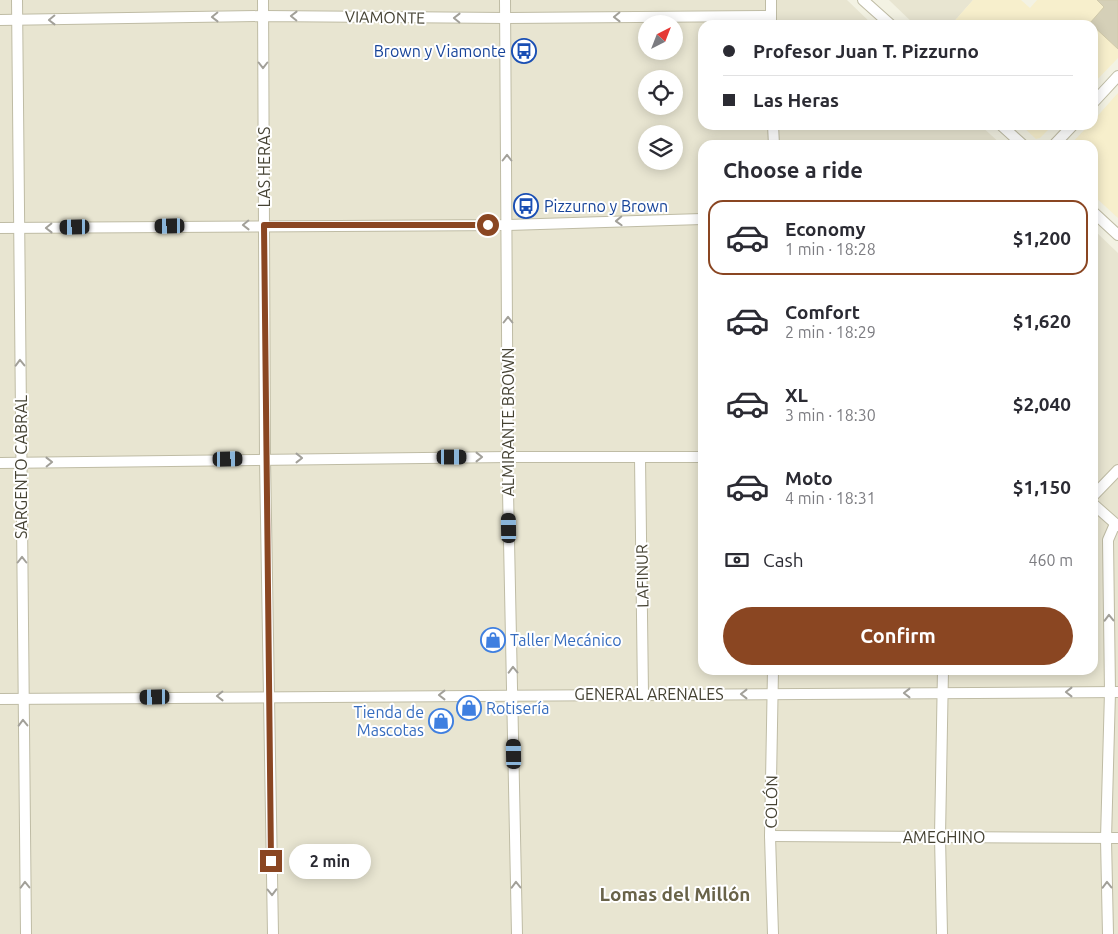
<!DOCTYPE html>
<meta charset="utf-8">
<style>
:root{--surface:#fff;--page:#f7f7f7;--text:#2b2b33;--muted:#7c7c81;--line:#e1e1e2;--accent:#8a4622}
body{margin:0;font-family:Ubuntu,sans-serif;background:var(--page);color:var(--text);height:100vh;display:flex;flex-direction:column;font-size:19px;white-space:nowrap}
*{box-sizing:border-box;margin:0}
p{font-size:16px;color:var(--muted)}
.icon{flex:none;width:28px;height:28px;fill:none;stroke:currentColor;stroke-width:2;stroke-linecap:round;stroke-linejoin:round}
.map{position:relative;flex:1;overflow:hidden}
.sheet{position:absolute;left:698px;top:140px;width:400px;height:535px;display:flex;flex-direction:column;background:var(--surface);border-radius:15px;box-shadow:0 2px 12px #0003}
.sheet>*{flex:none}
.top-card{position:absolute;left:698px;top:20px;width:400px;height:110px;border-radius:15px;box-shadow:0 2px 12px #0003;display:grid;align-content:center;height:110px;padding:0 25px;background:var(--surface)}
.needle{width:32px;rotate:42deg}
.buttons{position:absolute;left:638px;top:15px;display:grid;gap:10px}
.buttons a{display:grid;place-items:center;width:45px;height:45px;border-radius:50%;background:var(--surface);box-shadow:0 2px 12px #0003;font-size:25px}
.end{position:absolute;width:22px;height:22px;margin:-11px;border:6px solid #8a4622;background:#fff;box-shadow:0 0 0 2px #fff}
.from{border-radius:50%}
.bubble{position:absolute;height:35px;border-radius:18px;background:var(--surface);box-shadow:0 2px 12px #0003;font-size:16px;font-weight:700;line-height:35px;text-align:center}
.car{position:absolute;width:15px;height:30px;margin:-15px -8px;border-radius:6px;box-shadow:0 0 4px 1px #0007;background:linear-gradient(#222 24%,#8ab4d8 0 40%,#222 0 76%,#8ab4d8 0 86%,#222 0)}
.top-card b{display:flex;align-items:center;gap:18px;height:48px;font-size:19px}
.top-card b+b{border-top:1px solid var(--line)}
.top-card i{width:12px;height:12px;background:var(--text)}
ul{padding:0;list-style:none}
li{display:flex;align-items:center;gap:15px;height:75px;margin:0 10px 8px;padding:0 15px;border:2px solid transparent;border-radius:15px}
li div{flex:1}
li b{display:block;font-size:19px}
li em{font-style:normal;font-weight:700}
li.on{border-color:var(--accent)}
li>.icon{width:45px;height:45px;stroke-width:1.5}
h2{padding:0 25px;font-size:22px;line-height:60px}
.pay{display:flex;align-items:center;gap:12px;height:55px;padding:0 25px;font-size:19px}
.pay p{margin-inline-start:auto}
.primary-button{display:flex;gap:10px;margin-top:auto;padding:10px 25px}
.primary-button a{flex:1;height:58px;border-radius:30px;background:var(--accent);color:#fff;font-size:20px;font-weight:700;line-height:58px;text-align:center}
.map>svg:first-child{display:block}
</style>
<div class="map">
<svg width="1118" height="934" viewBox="0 0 1118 934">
<rect width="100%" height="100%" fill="#f3f2e3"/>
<g fill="#e8e5d1" fill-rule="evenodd">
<path d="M 0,0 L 847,0 L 873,25 L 702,25 L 702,125 L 980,125 L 1002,145 L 702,145 L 702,670 L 1092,670 L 1093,229 L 1118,253 L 1118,934 L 0,934 ZM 646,24 L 674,24 L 674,51 L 646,51 ZM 646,79 L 674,79 L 674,106 L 646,106 ZM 646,134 L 674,134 L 674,161 L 646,161 Z"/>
<path d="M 889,0 L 973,0 L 951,25 L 915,25 Z"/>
</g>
<g fill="#f7efcc">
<path d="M 973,0 L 1021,0 L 1030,8 L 1037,0 L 1118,0 L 1118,58 L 1093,84 L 1092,25 L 951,25 Z"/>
<path d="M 1118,93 L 1118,218 L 1093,195 L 1092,145 L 1070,145 L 1089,125 L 1092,125 L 1093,121 Z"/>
<path d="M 1021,125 L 1053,125 L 1040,138 L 1036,139 Z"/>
</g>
<g fill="#d5d0b8" stroke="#d1caab">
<path d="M 1097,0 L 1118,0 L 1118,49 L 1090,23 L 1104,7 Z"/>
<path d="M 434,711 L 448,711 L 447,732 L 434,732 Z"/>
</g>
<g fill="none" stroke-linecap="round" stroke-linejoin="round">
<defs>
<g id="minor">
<path d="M 17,0 L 26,934"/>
<path d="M 263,0 L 265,459 L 273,934"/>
<path d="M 505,0 L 508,491 L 517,934"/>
<path d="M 863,0 L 891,25"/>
<path d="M 0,20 L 263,16 L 506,18 L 771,16"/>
<path d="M 771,25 L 771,0"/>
<path d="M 1092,104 L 1118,76"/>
<path d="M 773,125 L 774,145"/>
<path d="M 1001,125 L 1023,145"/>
<path d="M 1054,145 L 1073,125"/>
<path d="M 1092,211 L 1118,235"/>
<path d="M 0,228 L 507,225 L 702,219"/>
<path d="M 640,458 L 643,694"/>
<path d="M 0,463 L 508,457 L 702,457"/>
<path d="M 1092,497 L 1118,470"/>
<path d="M 1092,503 L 1118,526"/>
<path d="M 773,670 L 770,836 L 773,934"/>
<path d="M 0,699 L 1118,692"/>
<path d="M 770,836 L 1118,838"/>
<path d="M 942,934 L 940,836 L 943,670"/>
<path d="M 1108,934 L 1106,839 L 1110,692 L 1108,540 L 1115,524"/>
</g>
</defs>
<use href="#minor" stroke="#bfbca5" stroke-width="12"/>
<use href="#minor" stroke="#fff" stroke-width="10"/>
</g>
<defs><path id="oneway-chevron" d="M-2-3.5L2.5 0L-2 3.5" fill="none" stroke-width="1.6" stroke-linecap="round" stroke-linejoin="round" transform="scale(1.25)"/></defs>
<g stroke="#a2a099">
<use href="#oneway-chevron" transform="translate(294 16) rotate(-179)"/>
<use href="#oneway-chevron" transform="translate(215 17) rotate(179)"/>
<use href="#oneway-chevron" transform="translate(617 17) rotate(179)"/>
<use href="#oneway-chevron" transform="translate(457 18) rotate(-179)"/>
<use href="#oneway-chevron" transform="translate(52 20) rotate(179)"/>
<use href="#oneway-chevron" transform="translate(263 65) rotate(90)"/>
<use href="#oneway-chevron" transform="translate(507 158) rotate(-90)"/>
<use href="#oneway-chevron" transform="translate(619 221) rotate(178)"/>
<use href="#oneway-chevron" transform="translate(246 225) rotate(179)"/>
<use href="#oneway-chevron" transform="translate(49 228) rotate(179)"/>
<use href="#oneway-chevron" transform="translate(508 320) rotate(-90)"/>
<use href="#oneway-chevron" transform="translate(20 363) rotate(-91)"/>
<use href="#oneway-chevron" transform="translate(479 457)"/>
<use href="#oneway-chevron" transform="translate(299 458)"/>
<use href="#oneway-chevron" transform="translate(49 462) rotate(-1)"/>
<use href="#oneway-chevron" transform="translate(22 560) rotate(-90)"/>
<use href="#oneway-chevron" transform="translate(1109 618) rotate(-91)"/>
<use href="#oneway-chevron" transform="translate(513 670) rotate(-91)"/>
<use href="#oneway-chevron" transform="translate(1069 692) rotate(180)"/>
<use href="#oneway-chevron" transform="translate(907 693) rotate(180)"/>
<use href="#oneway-chevron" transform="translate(744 694) rotate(180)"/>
<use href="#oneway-chevron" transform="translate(442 695) rotate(180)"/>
<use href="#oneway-chevron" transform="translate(220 696) rotate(179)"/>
<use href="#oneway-chevron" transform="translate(23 723) rotate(-91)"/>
<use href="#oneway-chevron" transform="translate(25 885) rotate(-91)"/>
<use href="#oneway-chevron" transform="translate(516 885) rotate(-91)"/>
<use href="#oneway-chevron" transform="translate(1107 885) rotate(-91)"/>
<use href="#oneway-chevron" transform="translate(272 892) rotate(89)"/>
</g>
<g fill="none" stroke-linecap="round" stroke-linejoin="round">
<path stroke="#8a4622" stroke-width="6" d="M 271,861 L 264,225 L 488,225"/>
</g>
<defs>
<symbol id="bus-ring" viewBox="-11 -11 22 22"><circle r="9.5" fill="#fff" stroke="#1a4fb4" stroke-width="1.5"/><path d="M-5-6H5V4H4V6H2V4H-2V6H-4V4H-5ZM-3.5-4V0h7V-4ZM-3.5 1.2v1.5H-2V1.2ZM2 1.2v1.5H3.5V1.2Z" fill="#1a4fb4"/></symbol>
<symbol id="shop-ring" viewBox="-11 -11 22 22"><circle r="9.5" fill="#fff" stroke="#3f7fe0" stroke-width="1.5"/><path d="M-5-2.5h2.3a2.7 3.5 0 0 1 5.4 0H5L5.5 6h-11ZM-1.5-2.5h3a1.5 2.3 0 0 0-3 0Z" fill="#3f7fe0"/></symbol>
</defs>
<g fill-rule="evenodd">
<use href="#bus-ring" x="510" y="37" width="28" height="28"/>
<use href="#bus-ring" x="512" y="192" width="28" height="28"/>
<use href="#shop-ring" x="479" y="626" width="28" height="28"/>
<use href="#shop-ring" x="455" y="694" width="28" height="28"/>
<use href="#shop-ring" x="427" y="707" width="28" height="28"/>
</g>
<g text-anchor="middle" stroke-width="4" stroke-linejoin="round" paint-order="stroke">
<g font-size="16" fill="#454233" stroke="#fff">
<text transform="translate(385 17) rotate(1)" y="6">VIAMONTE</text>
<text transform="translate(264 167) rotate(-90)" y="6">LAS HERAS</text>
<text transform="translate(508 422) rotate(-90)" y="6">ALMIRANTE BROWN</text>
<text transform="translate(21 467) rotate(-90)" y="6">SARGENTO CABRAL</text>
<text transform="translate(642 576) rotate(-91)" y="6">LAFINUR</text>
<text x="649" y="700">GENERAL ARENALES</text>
<text transform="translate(771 802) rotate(-89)" y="6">COLÓN</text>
<text x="944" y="843">AMEGHINO</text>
</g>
<g font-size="16" fill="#164399" stroke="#fff" text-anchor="end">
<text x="506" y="57">Brown y Viamonte</text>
<text x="544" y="212" text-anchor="start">Pizzurno y Brown</text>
</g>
<g font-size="16" fill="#366cbe" stroke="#fff" text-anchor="start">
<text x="510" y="646">Taller Mecánico</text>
<text x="486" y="714">Rotisería</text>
<text x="424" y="718" text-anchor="end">Tienda de<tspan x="424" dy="18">Mascotas</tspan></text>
</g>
<g font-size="19" font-weight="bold" fill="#696349" stroke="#fff">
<text x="675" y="901">Lomas del Millón</text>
</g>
</g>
</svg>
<div class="buttons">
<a><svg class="needle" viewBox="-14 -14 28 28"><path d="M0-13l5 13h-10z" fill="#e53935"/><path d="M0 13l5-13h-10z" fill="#7c7c81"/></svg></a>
<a><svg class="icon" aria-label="locate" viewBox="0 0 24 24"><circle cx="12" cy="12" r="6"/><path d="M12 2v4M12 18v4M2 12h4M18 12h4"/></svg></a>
<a><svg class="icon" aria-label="layers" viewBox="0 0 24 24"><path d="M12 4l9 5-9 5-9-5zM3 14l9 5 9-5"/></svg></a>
</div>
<i class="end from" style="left:488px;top:225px"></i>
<i class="end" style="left:271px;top:861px"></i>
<div class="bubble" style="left:289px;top:844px;width:82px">2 min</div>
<i class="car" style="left:170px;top:226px;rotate:269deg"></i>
<i class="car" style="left:75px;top:227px;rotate:269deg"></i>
<i class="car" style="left:452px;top:457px;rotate:90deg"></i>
<i class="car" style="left:228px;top:459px;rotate:89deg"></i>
<i class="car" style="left:509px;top:528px;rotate:359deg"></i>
<i class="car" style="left:155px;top:697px;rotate:269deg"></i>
<i class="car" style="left:514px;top:754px;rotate:359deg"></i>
<div class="top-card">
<b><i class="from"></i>Profesor Juan T. Pizzurno</b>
<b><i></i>Las Heras</b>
</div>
<section class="sheet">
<h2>Choose a ride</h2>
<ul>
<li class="on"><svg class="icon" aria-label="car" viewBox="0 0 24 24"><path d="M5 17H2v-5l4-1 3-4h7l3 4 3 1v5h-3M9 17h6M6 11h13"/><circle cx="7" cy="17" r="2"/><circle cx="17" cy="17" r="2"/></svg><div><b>Economy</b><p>1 min · 18:28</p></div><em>$1,200</em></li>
<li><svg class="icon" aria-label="car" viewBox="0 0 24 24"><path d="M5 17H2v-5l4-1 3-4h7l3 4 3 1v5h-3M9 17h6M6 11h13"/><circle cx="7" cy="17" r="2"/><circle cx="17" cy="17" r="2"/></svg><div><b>Comfort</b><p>2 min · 18:29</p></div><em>$1,620</em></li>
<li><svg class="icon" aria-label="car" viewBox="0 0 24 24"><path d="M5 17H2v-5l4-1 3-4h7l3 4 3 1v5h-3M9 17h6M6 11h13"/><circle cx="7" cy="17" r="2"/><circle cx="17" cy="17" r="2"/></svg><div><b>XL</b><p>3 min · 18:30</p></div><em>$2,040</em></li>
<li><svg class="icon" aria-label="car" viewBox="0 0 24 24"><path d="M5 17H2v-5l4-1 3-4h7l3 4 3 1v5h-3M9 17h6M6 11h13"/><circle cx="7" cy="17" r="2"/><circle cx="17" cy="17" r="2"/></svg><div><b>Moto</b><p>4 min · 18:31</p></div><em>$1,150</em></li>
</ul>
<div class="pay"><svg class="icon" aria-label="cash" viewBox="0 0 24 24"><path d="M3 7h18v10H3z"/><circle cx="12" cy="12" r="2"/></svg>Cash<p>460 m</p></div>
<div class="primary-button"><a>Confirm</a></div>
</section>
</div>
